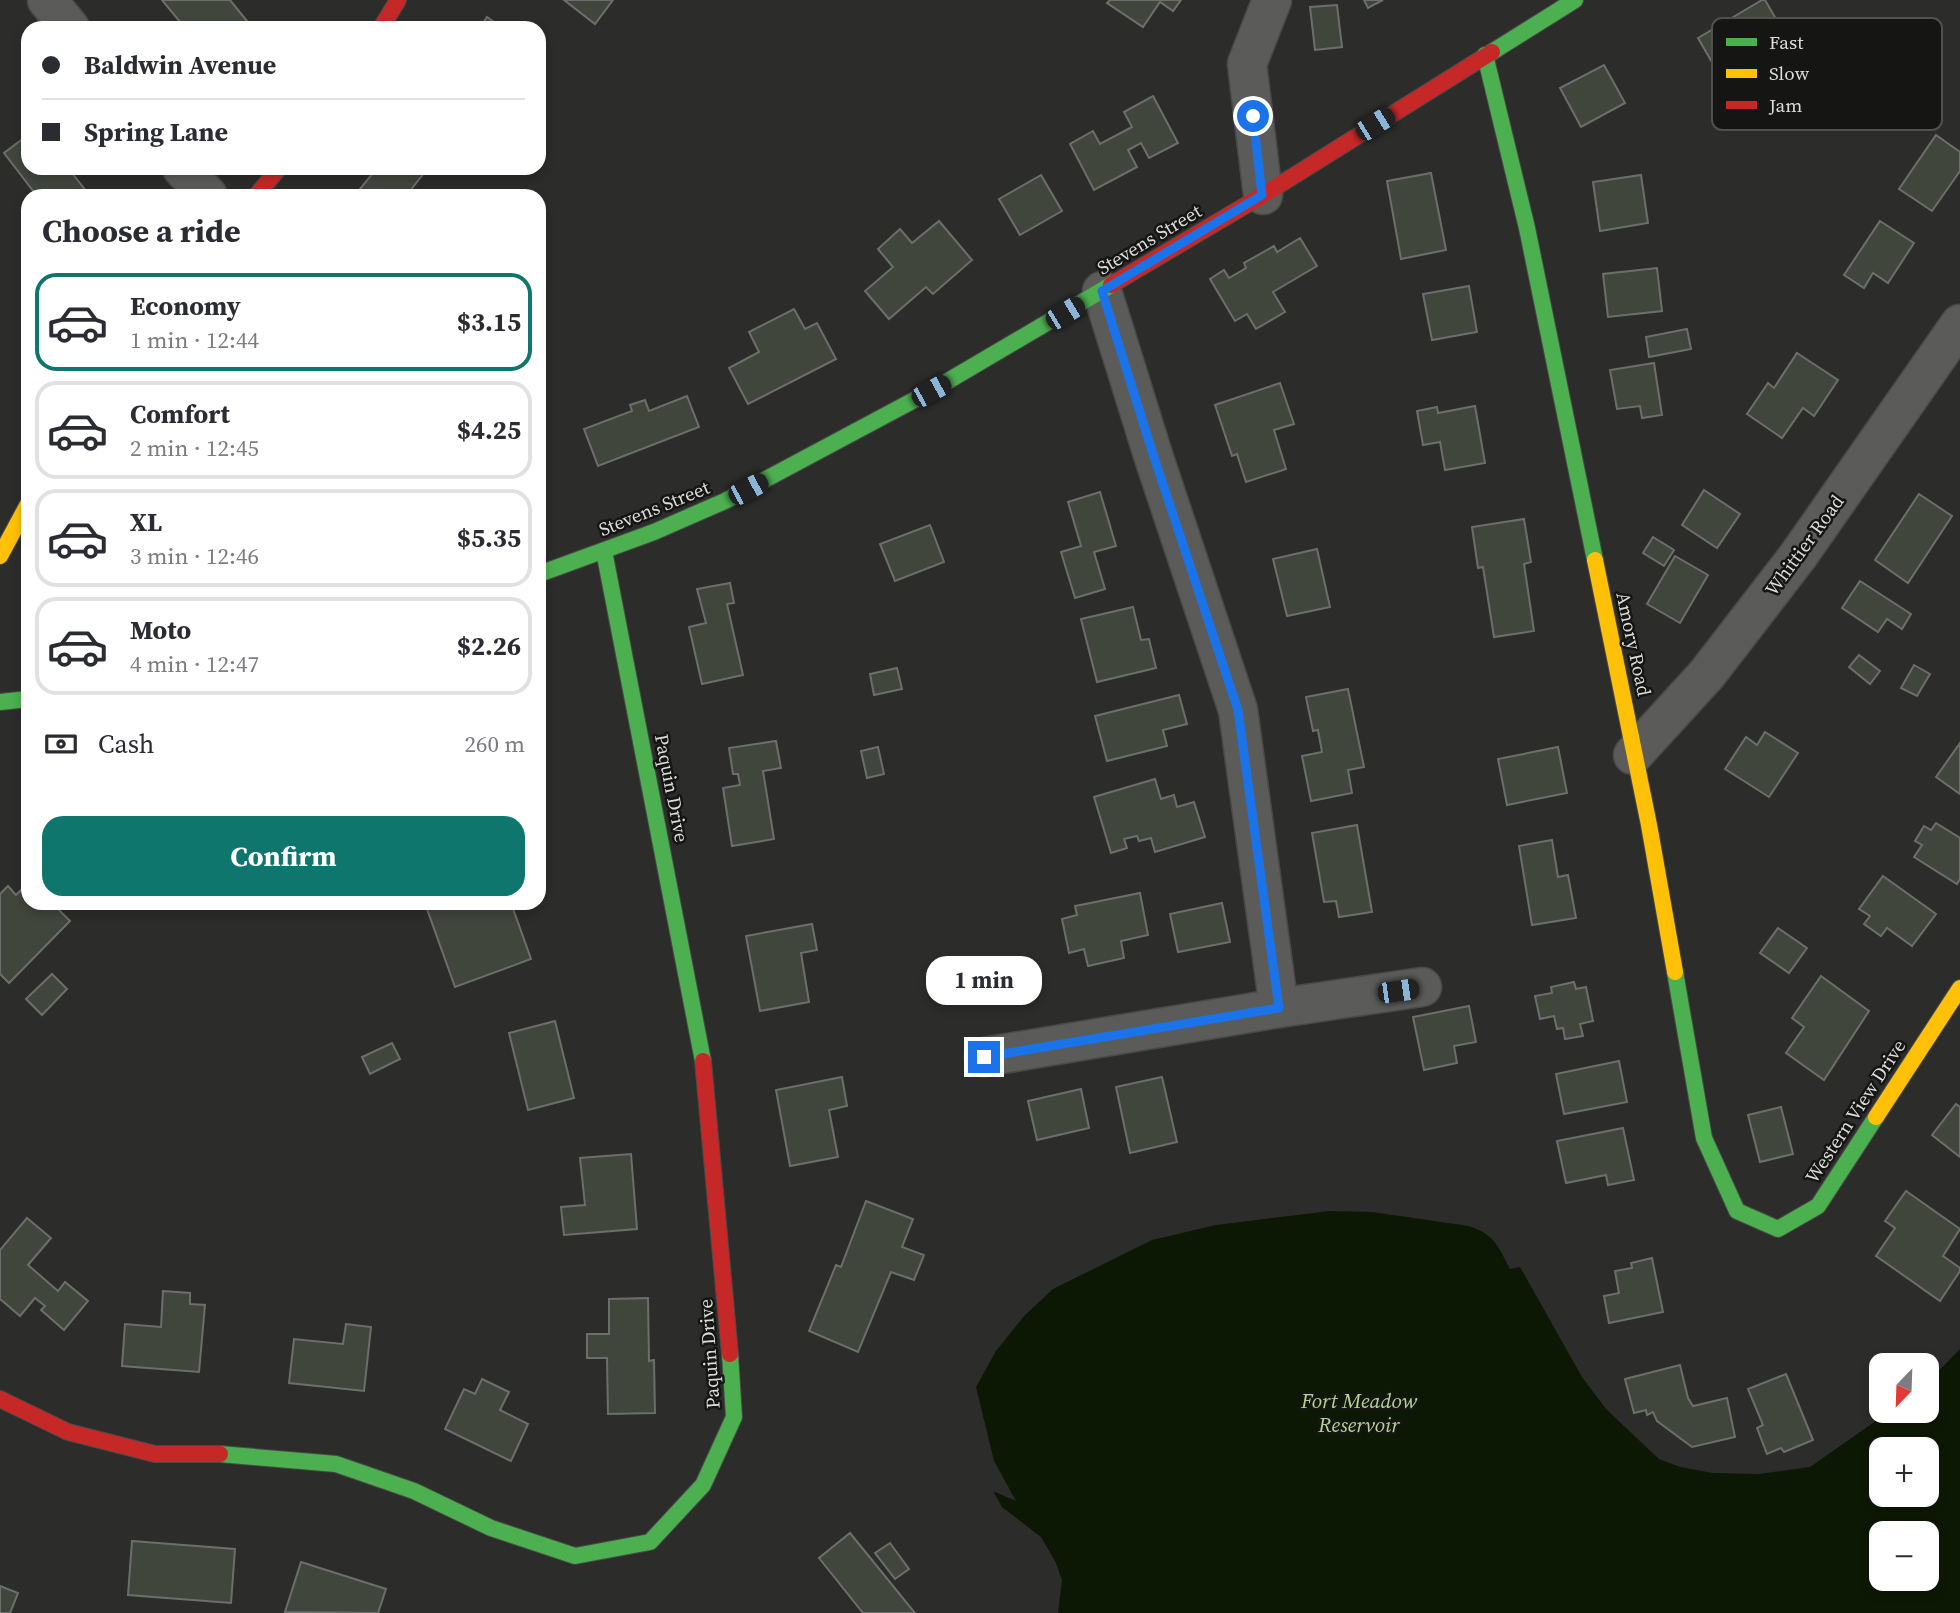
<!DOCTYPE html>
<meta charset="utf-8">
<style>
:root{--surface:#fff;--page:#f7f7f7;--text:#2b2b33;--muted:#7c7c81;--line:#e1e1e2;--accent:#0f766e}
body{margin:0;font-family:"Source Serif 4",serif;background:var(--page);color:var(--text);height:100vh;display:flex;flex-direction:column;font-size:26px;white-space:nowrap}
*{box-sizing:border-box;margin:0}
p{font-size:23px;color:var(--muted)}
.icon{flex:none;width:38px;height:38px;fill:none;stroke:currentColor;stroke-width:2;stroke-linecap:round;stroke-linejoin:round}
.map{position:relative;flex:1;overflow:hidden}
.side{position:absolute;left:21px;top:189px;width:525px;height:721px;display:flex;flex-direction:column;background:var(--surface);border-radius:21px;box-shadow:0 4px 10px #0003}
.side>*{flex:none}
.guide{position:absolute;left:21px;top:21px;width:525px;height:154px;border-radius:21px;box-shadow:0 4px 10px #0003;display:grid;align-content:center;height:154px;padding:0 21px;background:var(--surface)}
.needle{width:46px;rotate:203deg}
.fabs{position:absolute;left:1869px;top:1353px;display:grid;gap:14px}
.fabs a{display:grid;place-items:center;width:70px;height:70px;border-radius:14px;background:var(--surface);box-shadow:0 4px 10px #0003;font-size:35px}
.end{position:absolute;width:32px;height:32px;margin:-16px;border:9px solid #1a73e8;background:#fff;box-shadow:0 0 0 4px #fff}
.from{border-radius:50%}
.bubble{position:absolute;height:49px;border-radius:21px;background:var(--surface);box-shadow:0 4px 10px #0003;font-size:23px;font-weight:700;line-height:49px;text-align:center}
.car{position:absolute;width:21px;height:42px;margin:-21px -10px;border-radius:9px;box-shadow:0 0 5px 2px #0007;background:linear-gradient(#222 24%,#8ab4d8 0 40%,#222 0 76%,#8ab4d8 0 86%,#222 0)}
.guide b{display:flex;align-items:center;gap:24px;height:66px;font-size:26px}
.guide b+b{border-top:2px solid var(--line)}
.guide i{width:18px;height:18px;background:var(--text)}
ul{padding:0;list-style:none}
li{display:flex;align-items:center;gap:21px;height:98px;margin:0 14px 10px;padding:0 7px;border:4px solid var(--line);border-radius:21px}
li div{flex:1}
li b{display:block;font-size:26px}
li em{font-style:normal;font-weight:700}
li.selected{border-color:var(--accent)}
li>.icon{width:63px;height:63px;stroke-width:1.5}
h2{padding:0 21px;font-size:32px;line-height:84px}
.pay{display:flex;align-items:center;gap:18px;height:77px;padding:0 21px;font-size:26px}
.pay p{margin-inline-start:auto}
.cta{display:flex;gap:14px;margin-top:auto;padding:14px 21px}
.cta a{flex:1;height:80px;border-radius:21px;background:var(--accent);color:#fff;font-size:28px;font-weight:700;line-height:80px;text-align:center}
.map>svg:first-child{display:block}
</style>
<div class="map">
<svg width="1960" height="1613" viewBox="0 0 1960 1613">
<rect width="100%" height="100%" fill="#2c2d2b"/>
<path fill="#0d1804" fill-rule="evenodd" d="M 1330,1211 L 1372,1212 L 1469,1226 C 1495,1235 1498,1246 1510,1269 L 1520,1267 L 1582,1377 L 1606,1409 L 1659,1459 L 1680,1467 L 1713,1473 L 1759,1474 L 1810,1467 L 1890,1411 L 1927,1410 L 1927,1383 L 1960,1349 L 1960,1613 L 1058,1613 L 1062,1580 L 1056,1563 L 1041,1537 L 1002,1507 L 993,1491 L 1016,1501 L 994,1461 L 976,1387 L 996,1351 L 1024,1316 L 1053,1289 L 1152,1240 L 1216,1225 ZM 1881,1449 L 1927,1449 L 1927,1494 L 1881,1494 ZM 1881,1533 L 1927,1533 L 1927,1578 L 1881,1578 Z"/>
<g fill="#41463d" stroke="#6d6e6c" stroke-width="2">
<path d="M 162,0 L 230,0 L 247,21 L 239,28 L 185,28 Z"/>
<path d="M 564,0 L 613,0 L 595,24 Z"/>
<path d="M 1110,0 L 1181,0 L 1173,11 L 1160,2 L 1143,27 L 1107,3 Z"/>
<path d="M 1364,0 L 1383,0 L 1368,8 Z"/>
<path d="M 1762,0 L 1765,0 L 1791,45 L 1724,83 L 1698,38 Z"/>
<path d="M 1337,5 L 1342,47 L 1315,50 L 1310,7 Z"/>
<path d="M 487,17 L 503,28 L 480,28 Z"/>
<path d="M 1604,65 L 1625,103 L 1581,127 L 1560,88 Z"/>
<path d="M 1153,96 L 1178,143 L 1149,158 L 1141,143 L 1128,150 L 1137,167 L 1094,190 L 1070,144 L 1093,131 L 1100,144 L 1132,127 L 1124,112 Z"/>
<path d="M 28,135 L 28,168 L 68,168 L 90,196 L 37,196 L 4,153 Z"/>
<path d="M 1936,135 L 1960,152 L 1960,171 L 1932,211 L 1899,189 Z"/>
<path d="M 377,168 L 417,168 L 424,173 L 406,196 L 368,196 L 360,189 Z"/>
<path d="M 1431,173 L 1446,250 L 1401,259 L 1387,181 Z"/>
<path d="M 1041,175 L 1062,211 L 1020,235 L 999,199 Z"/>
<path d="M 1641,175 L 1648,223 L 1600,231 L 1593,182 Z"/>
<path d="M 939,221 L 972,260 L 933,294 L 926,287 L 889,319 L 865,291 L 893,267 L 878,249 L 900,229 L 912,243 Z"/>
<path d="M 1880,221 L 1914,243 L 1888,283 L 1873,273 L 1864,288 L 1844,275 Z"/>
<path d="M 1300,238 L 1317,266 L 1273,292 L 1285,312 L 1256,329 L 1247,314 L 1235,321 L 1210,279 L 1224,270 L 1229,278 L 1246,268 L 1244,263 L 1274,246 L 1277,252 Z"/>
<path d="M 1657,268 L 1662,311 L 1608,317 L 1603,274 Z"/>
<path d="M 1469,286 L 1477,332 L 1432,340 L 1423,294 Z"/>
<path d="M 794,309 L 805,329 L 817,323 L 836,359 L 748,404 L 729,368 L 759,352 L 749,332 Z"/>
<path d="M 1687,329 L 1691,349 L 1649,357 L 1646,337 Z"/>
<path d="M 1797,353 L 1838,380 L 1814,416 L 1803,408 L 1782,438 L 1747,414 L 1768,383 L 1774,388 Z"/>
<path d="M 1654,363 L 1662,415 L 1642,418 L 1640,406 L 1617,409 L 1610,370 Z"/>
<path d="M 1280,383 L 1294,424 L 1274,430 L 1286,469 L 1246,482 L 1237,454 L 1232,456 L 1215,405 Z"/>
<path d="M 687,396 L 699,427 L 598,466 L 584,429 L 632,411 L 630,405 L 645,400 L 649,411 Z"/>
<path d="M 1475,406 L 1485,463 L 1445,470 L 1440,442 L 1423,445 L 1417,411 L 1437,407 L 1438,413 Z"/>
<path d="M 1704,490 L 1740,514 L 1717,548 L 1682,525 Z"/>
<path d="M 1100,492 L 1116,546 L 1094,552 L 1105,589 L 1075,598 L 1061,552 L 1081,546 L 1068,502 Z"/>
<path d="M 1919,494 L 1952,516 L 1908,583 L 1875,560 Z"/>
<path d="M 1524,519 L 1531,562 L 1524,564 L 1534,631 L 1494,637 L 1483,567 L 1478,568 L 1472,527 Z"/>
<path d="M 930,525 L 944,562 L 895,581 L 880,544 Z"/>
<path d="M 1653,537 L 1674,550 L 1664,566 L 1643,553 Z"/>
<path d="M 1317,549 L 1330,607 L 1287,616 L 1273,559 Z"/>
<path d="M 1675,556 L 1708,575 L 1680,623 L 1647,604 Z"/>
<path d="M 1860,581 L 1911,614 L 1902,629 L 1887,619 L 1878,632 L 1842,608 Z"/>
<path d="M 730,583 L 734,603 L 727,604 L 743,675 L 702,684 L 689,627 L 706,623 L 697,589 Z"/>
<path d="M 1133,607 L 1141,640 L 1149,639 L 1156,668 L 1097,682 L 1081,619 Z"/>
<path d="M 1859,655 L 1880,671 L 1870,684 L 1849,667 Z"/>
<path d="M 1914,665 L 1930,674 L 1917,696 L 1901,688 Z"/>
<path d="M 897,668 L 902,689 L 874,695 L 870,674 Z"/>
<path d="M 1348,689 L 1364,767 L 1348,770 L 1352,793 L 1311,801 L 1302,756 L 1322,752 L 1318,730 L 1313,731 L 1306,697 Z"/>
<path d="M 1179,695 L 1187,724 L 1163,730 L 1167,746 L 1107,761 L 1095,716 Z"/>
<path d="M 1765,732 L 1798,753 L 1769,797 L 1725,769 L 1746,737 L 1757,745 Z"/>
<path d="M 776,741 L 781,768 L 763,771 L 774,839 L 732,846 L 723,788 L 740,785 L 738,774 L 733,774 L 729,748 Z"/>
<path d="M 1960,743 L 1960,794 L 1936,777 Z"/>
<path d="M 878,747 L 884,774 L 867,778 L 861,751 Z"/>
<path d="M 1558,747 L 1567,793 L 1507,805 L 1498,759 Z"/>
<path d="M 1155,779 L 1161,799 L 1174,795 L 1177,807 L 1194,802 L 1205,837 L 1155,852 L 1151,838 L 1139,841 L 1137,836 L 1124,839 L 1127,848 L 1111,853 L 1094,797 Z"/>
<path d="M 1936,823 L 1960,838 L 1960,879 L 1957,884 L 1914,857 L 1922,845 L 1915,841 L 1924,826 L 1931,830 Z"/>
<path d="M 1357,825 L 1372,912 L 1339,917 L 1336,901 L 1324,902 L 1312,833 Z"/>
<path d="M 1552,840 L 1558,877 L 1568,875 L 1576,918 L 1532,925 L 1519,846 Z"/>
<path d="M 1883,876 L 1936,914 L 1912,946 L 1887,928 L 1881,936 L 1864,924 L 1870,916 L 1859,909 Z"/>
<path d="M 28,883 L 28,903 L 52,903 L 70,921 L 9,983 L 0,974 L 0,894 L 8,886 L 16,895 Z"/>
<path d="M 1140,893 L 1148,935 L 1121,941 L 1124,958 L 1088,966 L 1084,949 L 1069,953 L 1062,919 L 1077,915 L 1075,906 Z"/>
<path d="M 443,903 L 511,903 L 531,959 L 455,987 L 427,909 Z"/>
<path d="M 1222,903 L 1230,942 L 1178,952 L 1170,914 Z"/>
<path d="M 812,924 L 817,950 L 801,953 L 809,1002 L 760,1011 L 746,936 Z"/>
<path d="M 1778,928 L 1807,948 L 1789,973 L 1760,953 Z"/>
<path d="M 52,974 L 67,989 L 42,1015 L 26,999 Z"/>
<path d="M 1821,976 L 1869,1011 L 1824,1080 L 1786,1053 L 1804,1027 L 1792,1018 Z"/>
<path d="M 1574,982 L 1576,989 L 1586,987 L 1593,1021 L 1580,1024 L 1583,1036 L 1565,1039 L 1563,1028 L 1557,1029 L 1554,1016 L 1540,1019 L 1535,996 L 1552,993 L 1551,987 Z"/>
<path d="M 1469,1006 L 1476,1042 L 1454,1046 L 1457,1063 L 1424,1070 L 1413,1017 Z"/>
<path d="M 555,1021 L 574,1098 L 528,1110 L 509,1033 Z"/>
<path d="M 392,1043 L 400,1059 L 370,1074 L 362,1057 Z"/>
<path d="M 1619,1061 L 1627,1102 L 1564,1114 L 1556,1074 Z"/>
<path d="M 842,1077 L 847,1106 L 829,1110 L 838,1157 L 790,1166 L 776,1090 Z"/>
<path d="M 1162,1077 L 1177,1142 L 1130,1153 L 1116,1087 Z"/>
<path d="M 1081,1089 L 1089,1128 L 1037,1140 L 1028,1101 Z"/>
<path d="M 1956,1104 L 1960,1107 L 1960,1157 L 1932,1135 Z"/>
<path d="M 1781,1107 L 1793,1154 L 1760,1162 L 1748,1115 Z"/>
<path d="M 1623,1128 L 1634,1180 L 1608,1185 L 1606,1175 L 1566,1183 L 1557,1141 Z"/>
<path d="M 631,1154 L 637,1229 L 564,1235 L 561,1207 L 585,1205 L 580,1158 Z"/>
<path d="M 1906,1191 L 1960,1229 L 1943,1256 L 1960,1268 L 1960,1271 L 1940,1301 L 1876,1256 L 1895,1228 L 1885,1221 Z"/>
<path d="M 866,1201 L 913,1219 L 902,1247 L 924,1255 L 914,1280 L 891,1272 L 858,1352 L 809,1331 L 836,1265 L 841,1267 Z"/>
<path d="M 27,1218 L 51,1238 L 28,1265 L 58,1291 L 65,1282 L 88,1301 L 64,1330 L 41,1310 L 45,1306 L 35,1298 L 20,1316 L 0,1299 L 0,1250 Z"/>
<path d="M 1652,1258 L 1663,1312 L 1609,1323 L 1604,1296 L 1619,1293 L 1615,1271 L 1632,1268 L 1631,1263 Z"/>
<path d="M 163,1291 L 190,1293 L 190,1304 L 205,1305 L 199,1372 L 122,1366 L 125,1324 L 161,1327 Z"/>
<path d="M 648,1298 L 649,1361 L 654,1360 L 655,1413 L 608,1414 L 607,1358 L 587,1358 L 587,1334 L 609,1334 L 609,1299 Z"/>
<path d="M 346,1324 L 371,1327 L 364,1391 L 289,1383 L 294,1339 L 343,1344 Z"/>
<path d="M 1680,1365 L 1688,1398 L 1693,1406 L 1727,1398 L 1735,1437 L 1692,1447 L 1657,1421 L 1653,1412 L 1647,1415 L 1646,1410 L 1634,1413 L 1625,1379 Z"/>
<path d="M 1786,1374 L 1813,1440 L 1784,1452 L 1781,1448 L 1767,1454 L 1757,1428 L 1763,1425 L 1748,1389 Z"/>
<path d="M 482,1379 L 509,1392 L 500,1410 L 528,1424 L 511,1461 L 445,1429 L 464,1389 L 475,1394 Z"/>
<path d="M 850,1533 L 915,1613 L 863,1613 L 819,1558 Z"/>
<path d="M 132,1541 L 235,1549 L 231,1603 L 128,1595 Z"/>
<path d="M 890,1543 L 909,1569 L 895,1579 L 875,1553 Z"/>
<path d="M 301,1562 L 386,1589 L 378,1613 L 285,1612 Z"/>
<path d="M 0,1586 L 18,1593 L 10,1613 L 0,1613 Z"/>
</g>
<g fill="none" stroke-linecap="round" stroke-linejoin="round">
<defs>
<g id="street">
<path d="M 47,0 L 70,28"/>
<path d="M 182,168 L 208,196"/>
<path d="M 1263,195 L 1247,64 L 1272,0"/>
<path d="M 1102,291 L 1153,455 L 1238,710 L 1279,1008"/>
<path d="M 1633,755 L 1707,674 L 1798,556 L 1960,324"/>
<path d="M 984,1057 L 1279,1008 L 1422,987"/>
</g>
<g id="fast">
<path d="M 1492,52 L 1575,0"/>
<path d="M 1485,55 L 1527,228 L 1595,560"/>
<path d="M 604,551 L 703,1061"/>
<path d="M 539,574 L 654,532 L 725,501 L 931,391 L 1111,285"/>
<path d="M 0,702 L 28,699"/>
<path d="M 1675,972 L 1704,1138 L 1737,1211 L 1778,1229 L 1818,1206 L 1876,1117"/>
<path d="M 220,1454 L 336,1464 L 414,1491 L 491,1528 L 575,1556 L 650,1542 L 703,1485 L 734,1417 L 730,1354"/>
</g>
<g id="slow">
<path d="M 0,556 L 28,504"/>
<path d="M 1595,560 L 1649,825 L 1675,972"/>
<path d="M 1876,1117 L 1960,988"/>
</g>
<g id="jam">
<path d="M 381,28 L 398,0"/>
<path d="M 256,196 L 279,168"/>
<path d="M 1111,285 L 1263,195 L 1492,52"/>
<path d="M 703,1061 L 730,1354"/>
<path d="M 0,1399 L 68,1432 L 155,1454 L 220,1454"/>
</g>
</defs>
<use href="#street" stroke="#484a47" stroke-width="41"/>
<use href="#fast" stroke="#484a47" stroke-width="18"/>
<use href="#slow" stroke="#484a47" stroke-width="18"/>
<use href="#jam" stroke="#484a47" stroke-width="18"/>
<use href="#street" stroke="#5b5c5a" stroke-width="38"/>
<use href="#fast" stroke="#4caf50" stroke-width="16"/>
<use href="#slow" stroke="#ffc107" stroke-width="16"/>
<use href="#jam" stroke="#c62828" stroke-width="16"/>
</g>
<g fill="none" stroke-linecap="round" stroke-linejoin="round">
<path stroke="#1a73e8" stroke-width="9" d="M 984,1057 L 1279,1008 L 1238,710 L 1153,454 L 1102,291 L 1262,195 L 1253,116"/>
</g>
<g text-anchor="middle" stroke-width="5" stroke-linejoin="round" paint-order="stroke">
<g font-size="19" fill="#dbddda" stroke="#151514">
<text transform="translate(1149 239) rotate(-31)" y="7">Stevens Street</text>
<text transform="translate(654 508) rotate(-22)" y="7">Stevens Street</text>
<text transform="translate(1804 545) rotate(-54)" y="7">Whittier Road</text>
<text transform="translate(1634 644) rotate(78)" y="7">Amory Road</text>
<text transform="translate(672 788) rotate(79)" y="7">Paquin Drive</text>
<text transform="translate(1855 1111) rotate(-57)" y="7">Western View Drive</text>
<text transform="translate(709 1354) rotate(-94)" y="7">Paquin Drive</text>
</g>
<g font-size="21" font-style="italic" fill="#b4d590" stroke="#151514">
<text x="1359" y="1408">Fort Meadow<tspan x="1359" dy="24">Reservoir</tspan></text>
</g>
</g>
<rect x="1712" y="18" width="230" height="112" rx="10" fill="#151514" stroke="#50514f" stroke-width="2"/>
<rect x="1726" y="38" width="31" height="8" fill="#4caf50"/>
<rect x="1726" y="69" width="31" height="9" fill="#ffc107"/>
<rect x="1726" y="101" width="31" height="8" fill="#c62828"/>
<g font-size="19" fill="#dbddda">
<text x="1769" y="49">Fast</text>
<text x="1769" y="80">Slow</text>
<text x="1769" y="112">Jam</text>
</g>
</svg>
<div class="fabs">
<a><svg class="needle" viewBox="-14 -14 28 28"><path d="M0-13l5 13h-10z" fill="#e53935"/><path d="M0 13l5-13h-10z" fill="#7c7c81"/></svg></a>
<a>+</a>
<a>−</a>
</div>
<i class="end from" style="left:1253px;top:116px"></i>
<i class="end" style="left:984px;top:1057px"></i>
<div class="bubble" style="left:926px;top:956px;width:116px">1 min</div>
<i class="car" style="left:1375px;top:124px;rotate:58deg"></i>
<i class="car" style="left:1065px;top:313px;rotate:59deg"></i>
<i class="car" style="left:931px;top:391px;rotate:61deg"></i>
<i class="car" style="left:748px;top:489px;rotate:62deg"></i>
<i class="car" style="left:1398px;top:991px;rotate:82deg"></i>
<div class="guide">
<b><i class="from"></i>Baldwin Avenue</b>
<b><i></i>Spring Lane</b>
</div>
<section class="side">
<h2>Choose a ride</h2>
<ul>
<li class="selected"><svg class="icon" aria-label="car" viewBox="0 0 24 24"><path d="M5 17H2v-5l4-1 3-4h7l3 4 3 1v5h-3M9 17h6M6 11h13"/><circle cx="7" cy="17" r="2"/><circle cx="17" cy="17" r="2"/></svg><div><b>Economy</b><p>1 min · 12:44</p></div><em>$3.15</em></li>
<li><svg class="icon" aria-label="car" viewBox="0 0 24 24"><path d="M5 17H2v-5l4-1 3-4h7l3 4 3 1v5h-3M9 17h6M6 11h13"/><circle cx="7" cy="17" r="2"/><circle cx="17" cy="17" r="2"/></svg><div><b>Comfort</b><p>2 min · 12:45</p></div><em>$4.25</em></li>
<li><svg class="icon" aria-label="car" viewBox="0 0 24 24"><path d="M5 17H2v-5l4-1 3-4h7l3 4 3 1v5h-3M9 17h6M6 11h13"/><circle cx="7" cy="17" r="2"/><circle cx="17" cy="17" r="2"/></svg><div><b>XL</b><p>3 min · 12:46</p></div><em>$5.35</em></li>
<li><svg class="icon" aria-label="car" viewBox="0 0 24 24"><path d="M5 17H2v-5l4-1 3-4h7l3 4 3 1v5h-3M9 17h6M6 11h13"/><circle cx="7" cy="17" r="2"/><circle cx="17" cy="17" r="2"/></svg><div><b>Moto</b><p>4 min · 12:47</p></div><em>$2.26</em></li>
</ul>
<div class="pay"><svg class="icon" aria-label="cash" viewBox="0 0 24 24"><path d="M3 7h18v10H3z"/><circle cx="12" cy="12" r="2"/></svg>Cash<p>260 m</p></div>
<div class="cta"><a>Confirm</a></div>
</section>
</div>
